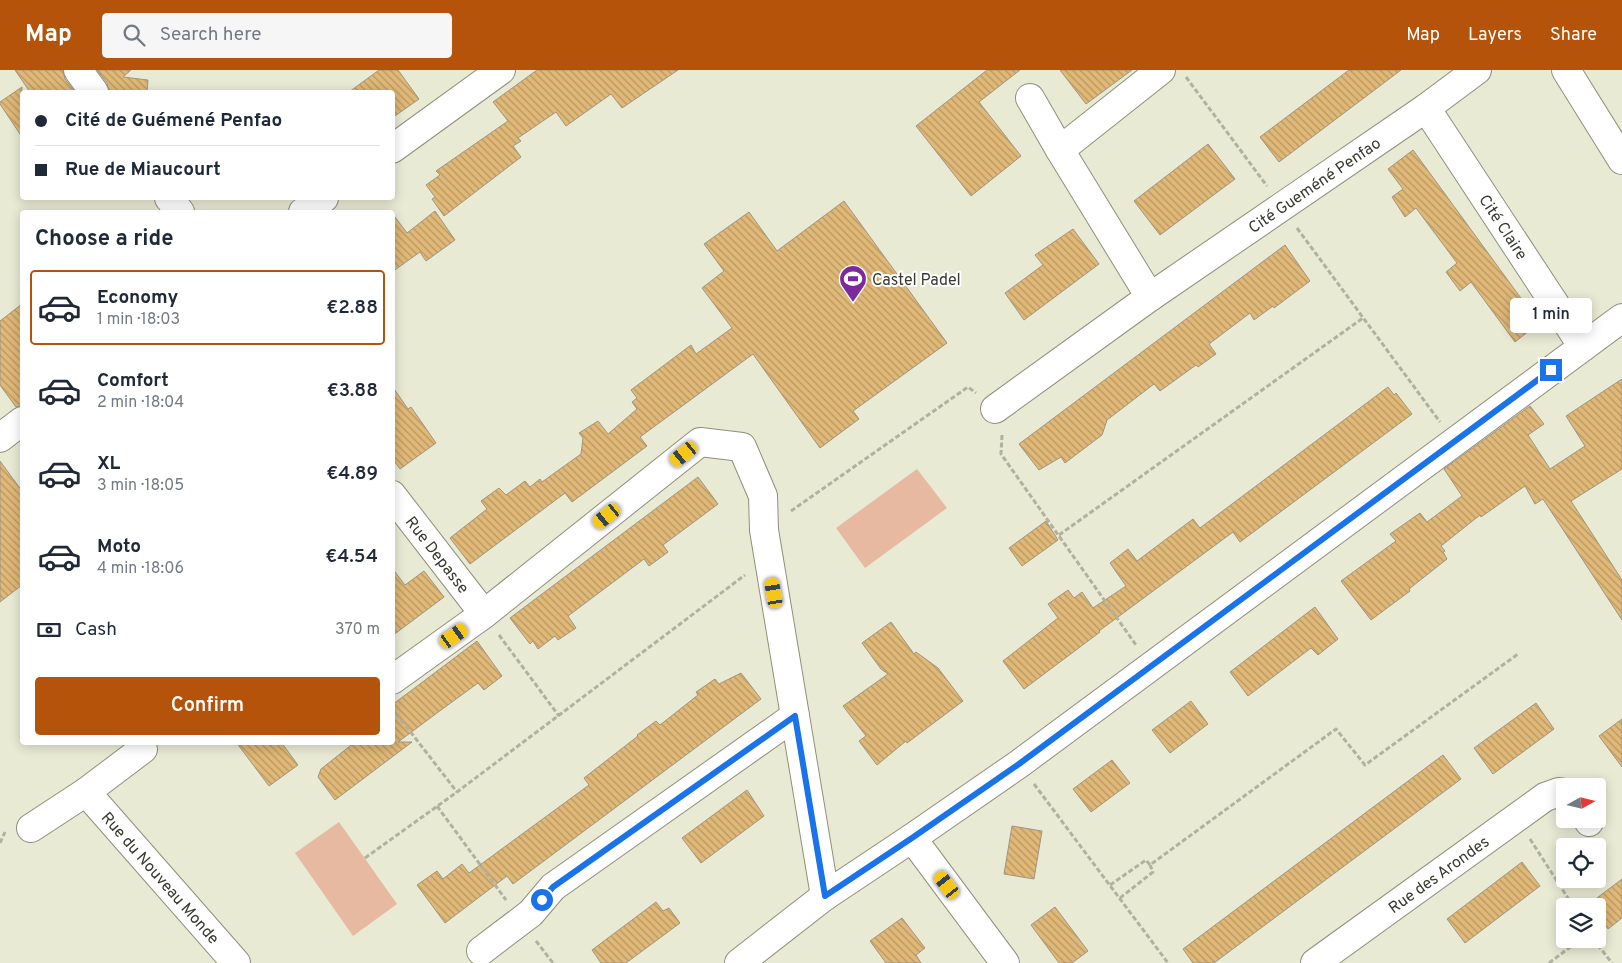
<!DOCTYPE html>
<meta charset="utf-8">
<style>
:root{--surface:#fff;--page:#f6f6f7;--text:#1f2937;--muted:#747a83;--line:#e0e1e3;--accent:#b45309}
body{margin:0;font-family:Overpass,sans-serif;background:var(--page);color:var(--text);height:100vh;display:flex;flex-direction:column;font-size:19px;white-space:nowrap}
*{box-sizing:border-box;margin:0}
p{font-size:16px;color:var(--muted)}
.icon{flex:none;width:28px;height:28px;fill:none;stroke:currentColor;stroke-width:2;stroke-linecap:round;stroke-linejoin:round}
.map{position:relative;flex:1;overflow:hidden}
.sheet{position:absolute;left:20px;top:140px;width:375px;height:535px;display:flex;flex-direction:column;background:var(--surface);border-radius:5px;box-shadow:0 2px 12px #0003}
.sheet>*{flex:none}
.banner{position:absolute;left:20px;top:20px;width:375px;height:110px;border-radius:5px;box-shadow:0 2px 12px #0003;display:grid;align-content:center;height:110px;padding:0 15px;background:var(--surface)}
.needle{width:32px;rotate:82deg}
.buttons{position:absolute;left:1556px;top:708px;display:grid;gap:10px}
.buttons a{display:grid;place-items:center;width:50px;height:50px;border-radius:5px;background:var(--surface);box-shadow:0 2px 12px #0003;font-size:25px}
.end{position:absolute;width:22px;height:22px;margin:-11px;border:6px solid #1a73e8;background:#fff;box-shadow:0 0 0 2px #fff}
.from{border-radius:50%}
.bubble{position:absolute;height:35px;border-radius:5px;background:var(--surface);box-shadow:0 2px 12px #0003;font-size:16px;font-weight:600;line-height:35px;text-align:center}
.car{position:absolute;width:15px;height:30px;margin:-15px -8px;border-radius:6px;box-shadow:0 0 4px 1px #0007;background:linear-gradient(#f5c518 24%,#345 0 40%,#f5c518 0 76%,#345 0 86%,#f5c518 0)}
.banner b{display:flex;align-items:center;gap:18px;height:48px;font-size:19px}
.banner b+b{border-top:1px solid var(--line)}
.banner i{width:12px;height:12px;background:var(--text)}
ul{padding:0;list-style:none}
li{display:flex;align-items:center;gap:15px;height:75px;margin:0 10px 8px;padding:0 5px;border:2px solid transparent;border-radius:5px}
li div{flex:1}
li b{display:block;font-size:19px}
li em{font-style:normal;font-weight:600}
li.on{border-color:var(--accent)}
li>.icon{width:45px;height:45px;stroke-width:1.5}
h2{padding:0 15px;font-size:22px;line-height:60px}
.pay{display:flex;align-items:center;gap:12px;height:55px;padding:0 15px;font-size:19px}
.pay p{margin-inline-start:auto}
.primary-button{display:flex;gap:10px;margin-top:auto;padding:10px 15px}
.primary-button a{flex:1;height:58px;border-radius:5px;background:var(--accent);color:#fff;font-size:20px;font-weight:600;line-height:58px;text-align:center}
header{display:flex;align-items:center;gap:30px;box-sizing:border-box;height:70px;padding:0 25px;background:var(--accent);color:#fff}
header strong{font-size:24px}
nav{display:flex;gap:28px;margin-inline-start:auto;font-size:18px}
.search{width:350px;height:45px;background:var(--page);display:flex;align-items:center;gap:12px;box-sizing:border-box;padding:0 18px;border-radius:5px;color:var(--muted);font-size:19px}
.map>svg:first-child{display:block}
</style>
<header>
<strong>Map</strong>
<div class="search"><svg class="icon" aria-label="search" viewBox="0 0 24 24"><circle cx="10" cy="10" r="6"/><path d="M15 15l6 6"/></svg>Search here</div>
<nav><a>Map</a><a>Layers</a><a>Share</a></nav>
</header>
<div class="map">
<svg width="1622" height="893" viewBox="0 0 1622 893">
<defs>
<pattern id="building-back-hatch" width="6" height="6" patternUnits="userSpaceOnUse" patternTransform="scale(1.25)"><rect width="6" height="6" fill="#e0b877"/><path d="M-1 5l2 2M0 0l6 6M5-1l2 2" fill="none" stroke="#b79762"/></pattern>
</defs>
<rect width="100%" height="100%" fill="#e9ead4"/>
<g fill="#e7b9a1">
<path d="M 917,399 L 947,438 L 865,498 L 836,458 Z"/>
<path d="M 339,752 L 397,834 L 353,866 L 295,783 Z"/>
</g>
<g fill="url(#building-back-hatch)" stroke="#a09582">
<path d="M 15,0 L 63,0 L 65,9 L 75,22 L 30,22 Z"/>
<path d="M 97,0 L 131,0 L 123,7 L 148,10 L 147,22 L 109,22 L 107,13 Z"/>
<path d="M 379,0 L 398,0 L 419,29 L 392,48 L 392,22 L 349,22 Z"/>
<path d="M 537,0 L 678,0 L 622,38 L 611,24 L 566,56 L 556,42 L 518,68 L 521,71 L 513,76 L 521,87 L 444,146 L 432,129 L 435,127 L 426,115 L 440,105 L 436,101 L 508,51 L 493,32 Z"/>
<path d="M 987,0 L 1020,0 L 979,32 L 1021,86 L 971,126 L 916,56 Z"/>
<path d="M 1060,0 L 1132,0 L 1086,34 Z"/>
<path d="M 1349,0 L 1401,0 L 1279,92 L 1260,67 Z"/>
<path d="M 22,17 L 22,67 L 0,34 L 0,32 Z"/>
<path d="M 1208,74 L 1235,109 L 1160,165 L 1134,131 Z"/>
<path d="M 1413,80 L 1539,253 L 1515,272 L 1471,212 L 1460,221 L 1446,202 L 1457,193 L 1416,138 L 1405,147 L 1392,127 L 1403,119 L 1388,99 Z"/>
<path d="M 844,131 L 947,273 L 853,341 L 859,349 L 820,378 L 753,284 L 640,367 L 647,376 L 572,432 L 565,423 L 470,494 L 450,468 L 487,439 L 481,431 L 499,418 L 506,425 L 525,411 L 530,417 L 540,409 L 542,412 L 581,384 L 583,368 L 579,363 L 598,351 L 608,364 L 637,339 L 632,332 L 637,328 L 631,320 L 691,275 L 696,284 L 732,258 L 702,218 L 724,201 L 704,174 L 749,142 L 777,181 Z"/>
<path d="M 435,141 L 455,170 L 426,191 L 420,182 L 392,202 L 392,143 L 407,163 Z"/>
<path d="M 1073,159 L 1099,194 L 1024,250 L 1005,223 L 1043,195 L 1035,185 Z"/>
<path d="M 1285,175 L 1310,211 L 1274,238 L 1273,236 L 1254,250 L 1250,243 L 1209,274 L 1216,284 L 1198,297 L 1196,295 L 1160,321 L 1154,314 L 1107,350 L 1102,365 L 1065,393 L 1061,387 L 1039,400 L 1019,374 Z"/>
<path d="M 22,234 L 22,336 L 16,337 L 0,315 L 0,251 Z"/>
<path d="M 1622,309 L 1622,399 L 1571,431 L 1622,510 L 1622,550 L 1543,429 L 1535,434 L 1525,416 L 1481,447 L 1480,445 L 1441,476 L 1445,481 L 1443,482 L 1447,489 L 1409,519 L 1410,521 L 1371,550 L 1341,511 L 1396,471 L 1390,464 L 1420,443 L 1427,452 L 1462,426 L 1444,399 L 1530,336 L 1544,354 L 1528,365 L 1550,399 L 1585,376 L 1566,346 Z"/>
<path d="M 392,316 L 408,339 L 411,337 L 436,373 L 400,399 L 392,388 Z"/>
<path d="M 1388,317 L 1394,325 L 1396,323 L 1412,344 L 1240,472 L 1233,462 L 1099,561 L 1100,562 L 1024,619 L 1003,591 L 1058,548 L 1048,534 L 1068,520 L 1074,528 L 1082,522 L 1093,538 L 1126,516 L 1110,493 L 1128,479 L 1137,491 L 1193,449 L 1200,458 Z"/>
<path d="M 0,391 L 22,421 L 22,515 L 0,532 Z"/>
<path d="M 698,407 L 718,434 L 663,475 L 668,482 L 649,496 L 644,489 L 568,546 L 576,558 L 558,570 L 555,566 L 538,579 L 533,571 L 530,574 L 510,548 Z"/>
<path d="M 1046,451 L 1058,470 L 1022,496 L 1009,478 Z"/>
<path d="M 392,498 L 405,515 L 424,501 L 444,527 L 392,566 Z"/>
<path d="M 1315,537 L 1338,569 L 1318,585 L 1311,578 L 1248,626 L 1230,602 Z"/>
<path d="M 891,552 L 914,584 L 916,582 L 938,598 L 963,631 L 907,673 L 906,671 L 877,695 L 859,671 L 866,666 L 843,636 L 888,604 L 881,599 L 862,573 Z"/>
<path d="M 477,571 L 502,606 L 484,620 L 478,613 L 441,640 L 398,672 L 412,672 L 335,730 L 318,707 L 321,699 L 355,672 L 392,672 L 392,635 Z"/>
<path d="M 741,603 L 761,629 L 513,814 L 507,806 L 445,853 L 417,815 L 437,801 L 443,809 L 462,794 L 469,803 L 589,715 L 584,708 L 638,666 L 637,665 L 656,651 L 660,655 L 698,625 L 696,622 L 715,609 L 719,614 Z"/>
<path d="M 1191,631 L 1208,654 L 1170,683 L 1152,660 Z"/>
<path d="M 1536,633 L 1554,659 L 1493,704 L 1474,678 Z"/>
<path d="M 1622,649 L 1622,697 L 1599,666 Z"/>
<path d="M 236,672 L 281,672 L 298,695 L 269,716 Z"/>
<path d="M 1443,685 L 1461,709 L 1214,893 L 1193,893 L 1183,879 Z"/>
<path d="M 1112,690 L 1130,713 L 1091,742 L 1073,719 Z"/>
<path d="M 747,720 L 764,746 L 701,793 L 682,768 Z"/>
<path d="M 1012,756 L 1042,761 L 1034,809 L 1004,804 Z"/>
<path d="M 1522,792 L 1540,816 L 1465,873 L 1447,849 Z"/>
<path d="M 1622,809 L 1622,848 L 1608,859 L 1598,844 L 1598,836 L 1591,836 L 1589,834 Z"/>
<path d="M 656,832 L 663,841 L 669,838 L 680,853 L 626,893 L 601,893 L 592,880 Z"/>
<path d="M 1055,837 L 1088,881 L 1072,893 L 1059,893 L 1031,855 Z"/>
<path d="M 902,848 L 925,878 L 916,885 L 921,893 L 886,893 L 870,871 Z"/>
</g>
<g fill="none" stroke-linecap="round" stroke-linejoin="round">
<defs>
<g id="minor">
<path d="M 78,0 L 94,22"/>
<path d="M 1566,0 L 1622,90"/>
<path d="M 1030,28 L 1060,80 L 1150,227"/>
<path id="s1" d="M 1426,38 L 1583,277"/>
<path d="M 392,79 L 501,0"/>
<path d="M 1060,80 L 1161,0"/>
<path d="M 169,128 L 180,142"/>
<path d="M 303,142 L 324,128"/>
<path id="s2" d="M 995,339 L 1150,227 L 1426,38 L 1477,0"/>
<path d="M 0,368 L 22,351"/>
<path id="s3" d="M 392,425 L 484,544"/>
<path d="M 392,610 L 484,544 L 700,372 L 742,377 L 763,426 L 764,460 L 825,826"/>
<path id="s4" d="M 143,679 L 86,722 L 236,893"/>
<path d="M 1587,749 L 1589,752"/>
<path d="M 31,758 L 86,722"/>
<path d="M 912,768 L 1005,893"/>
<path d="M 481,881 L 531,843 L 553,817 L 795,646"/>
<path d="M 739,893 L 825,826 L 912,768 L 1019,694 L 1622,248"/>
<path id="s5" d="M 1315,893 L 1545,727 L 1559,722 L 1565,723"/>
</g>
</defs>
<use href="#minor" stroke="#8f907b" stroke-width="30"/>
<g stroke="#b0b19f" stroke-width="3" stroke-dasharray="5 2.5" stroke-linecap="butt">
<path d="M 1186,7 L 1267,116"/>
<path d="M 1297,158 L 1440,352"/>
<path d="M 1002,365 L 1001,384 L 1136,575"/>
<path d="M 791,441 L 968,317 L 976,323"/>
<path d="M 1059,465 L 1363,248"/>
<path d="M 499,565 L 559,646"/>
<path d="M 392,638 L 457,722"/>
<path d="M 1034,714 L 1168,893"/>
<path d="M 437,736 L 506,830"/>
<path d="M 1530,769 L 1573,836"/>
<path d="M 0,773 L 5,762"/>
<path d="M 365,788 L 457,722 L 745,505"/>
<path d="M 1110,815 L 1146,790 L 1150,795 L 1336,659 L 1365,695 L 1518,584"/>
<path d="M 1120,828 L 1153,802 L 1150,795"/>
<path d="M 1593,869 L 1612,893"/>
<path d="M 536,871 L 553,893"/>
<path d="M 1549,893 L 1581,869"/>
</g>
<use href="#minor" stroke="#fff" stroke-width="28"/>
</g>
<g fill="none" stroke-linecap="round" stroke-linejoin="round">
<path stroke="#1a73e8" stroke-width="6" d="M 542,830 L 553,817 L 795,646 L 825,826 L 912,768 L 1019,694 L 1551,300"/>
</g>
<defs>
<symbol id="stadium-pin" viewBox="-11 -11 22 30"><path d="M0 17L-7.5 6A9.5 9.5 0 1 1 7.5 6Z" fill="#7d2999" stroke="#fff"/><path d="M0-5a6.5 5 0 1 0 0 10a6.5 5 0 1 0 0-10ZM-3.5-1.8h7v3.6h-7Z" fill="#fff"/></symbol>
</defs>
<g fill-rule="evenodd">
<use href="#stadium-pin" x="837" y="193" width="32" height="43"/>
</g>
<g text-anchor="middle" stroke-width="4" stroke-linejoin="round" paint-order="stroke">
<g font-size="16" fill="#383930" stroke="#fff">
<text dy="6" stroke="none"><textPath href="#s2" startOffset="390">Cité Gueméné Penfao</textPath></text>
<text dy="6" stroke="none"><textPath href="#s1" startOffset="142">Cité Claire</textPath></text>
<text dy="6" stroke="none"><textPath href="#s3" startOffset="75">Rue Depasse</textPath></text>
<text dy="6" stroke="none"><textPath href="#s5" startOffset="152">Rue des Arondes</textPath></text>
<text dy="6" stroke="none"><textPath href="#s4" startOffset="185">Rue du Nouveau Monde</textPath></text>
</g>
<g font-size="16" fill="#383930" stroke="#fff" text-anchor="start">
<text x="872" y="215">Castel Padel</text>
</g>
</g>
</svg>
<div class="buttons">
<a><svg class="needle" viewBox="-14 -14 28 28"><path d="M0-13l5 13h-10z" fill="#e53935"/><path d="M0 13l5-13h-10z" fill="#747a83"/></svg></a>
<a><svg class="icon" aria-label="locate" viewBox="0 0 24 24"><circle cx="12" cy="12" r="6"/><path d="M12 2v4M12 18v4M2 12h4M18 12h4"/></svg></a>
<a><svg class="icon" aria-label="layers" viewBox="0 0 24 24"><path d="M12 4l9 5-9 5-9-5zM3 14l9 5 9-5"/></svg></a>
</div>
<i class="end from" style="left:542px;top:830px"></i>
<i class="end" style="left:1551px;top:300px"></i>
<div class="bubble" style="left:1510px;top:228px;width:82px">1 min</div>
<i class="car" style="left:684px;top:384px;rotate:231deg"></i>
<i class="car" style="left:607px;top:446px;rotate:231deg"></i>
<i class="car" style="left:774px;top:523px;rotate:350deg"></i>
<i class="car" style="left:454px;top:566px;rotate:55deg"></i>
<i class="car" style="left:947px;top:815px;rotate:323deg"></i>
<div class="banner">
<b><i class="from"></i>Cité de Guémené Penfao</b>
<b><i></i>Rue de Miaucourt</b>
</div>
<section class="sheet">
<h2>Choose a ride</h2>
<ul>
<li class="on"><svg class="icon" aria-label="car" viewBox="0 0 24 24"><path d="M5 17H2v-5l4-1 3-4h7l3 4 3 1v5h-3M9 17h6M6 11h13"/><circle cx="7" cy="17" r="2"/><circle cx="17" cy="17" r="2"/></svg><div><b>Economy</b><p>1 min · 18:03</p></div><em>€2.88</em></li>
<li><svg class="icon" aria-label="car" viewBox="0 0 24 24"><path d="M5 17H2v-5l4-1 3-4h7l3 4 3 1v5h-3M9 17h6M6 11h13"/><circle cx="7" cy="17" r="2"/><circle cx="17" cy="17" r="2"/></svg><div><b>Comfort</b><p>2 min · 18:04</p></div><em>€3.88</em></li>
<li><svg class="icon" aria-label="car" viewBox="0 0 24 24"><path d="M5 17H2v-5l4-1 3-4h7l3 4 3 1v5h-3M9 17h6M6 11h13"/><circle cx="7" cy="17" r="2"/><circle cx="17" cy="17" r="2"/></svg><div><b>XL</b><p>3 min · 18:05</p></div><em>€4.89</em></li>
<li><svg class="icon" aria-label="car" viewBox="0 0 24 24"><path d="M5 17H2v-5l4-1 3-4h7l3 4 3 1v5h-3M9 17h6M6 11h13"/><circle cx="7" cy="17" r="2"/><circle cx="17" cy="17" r="2"/></svg><div><b>Moto</b><p>4 min · 18:06</p></div><em>€4.54</em></li>
</ul>
<div class="pay"><svg class="icon" aria-label="cash" viewBox="0 0 24 24"><path d="M3 7h18v10H3z"/><circle cx="12" cy="12" r="2"/></svg>Cash<p>370 m</p></div>
<div class="primary-button"><a>Confirm</a></div>
</section>
</div>
